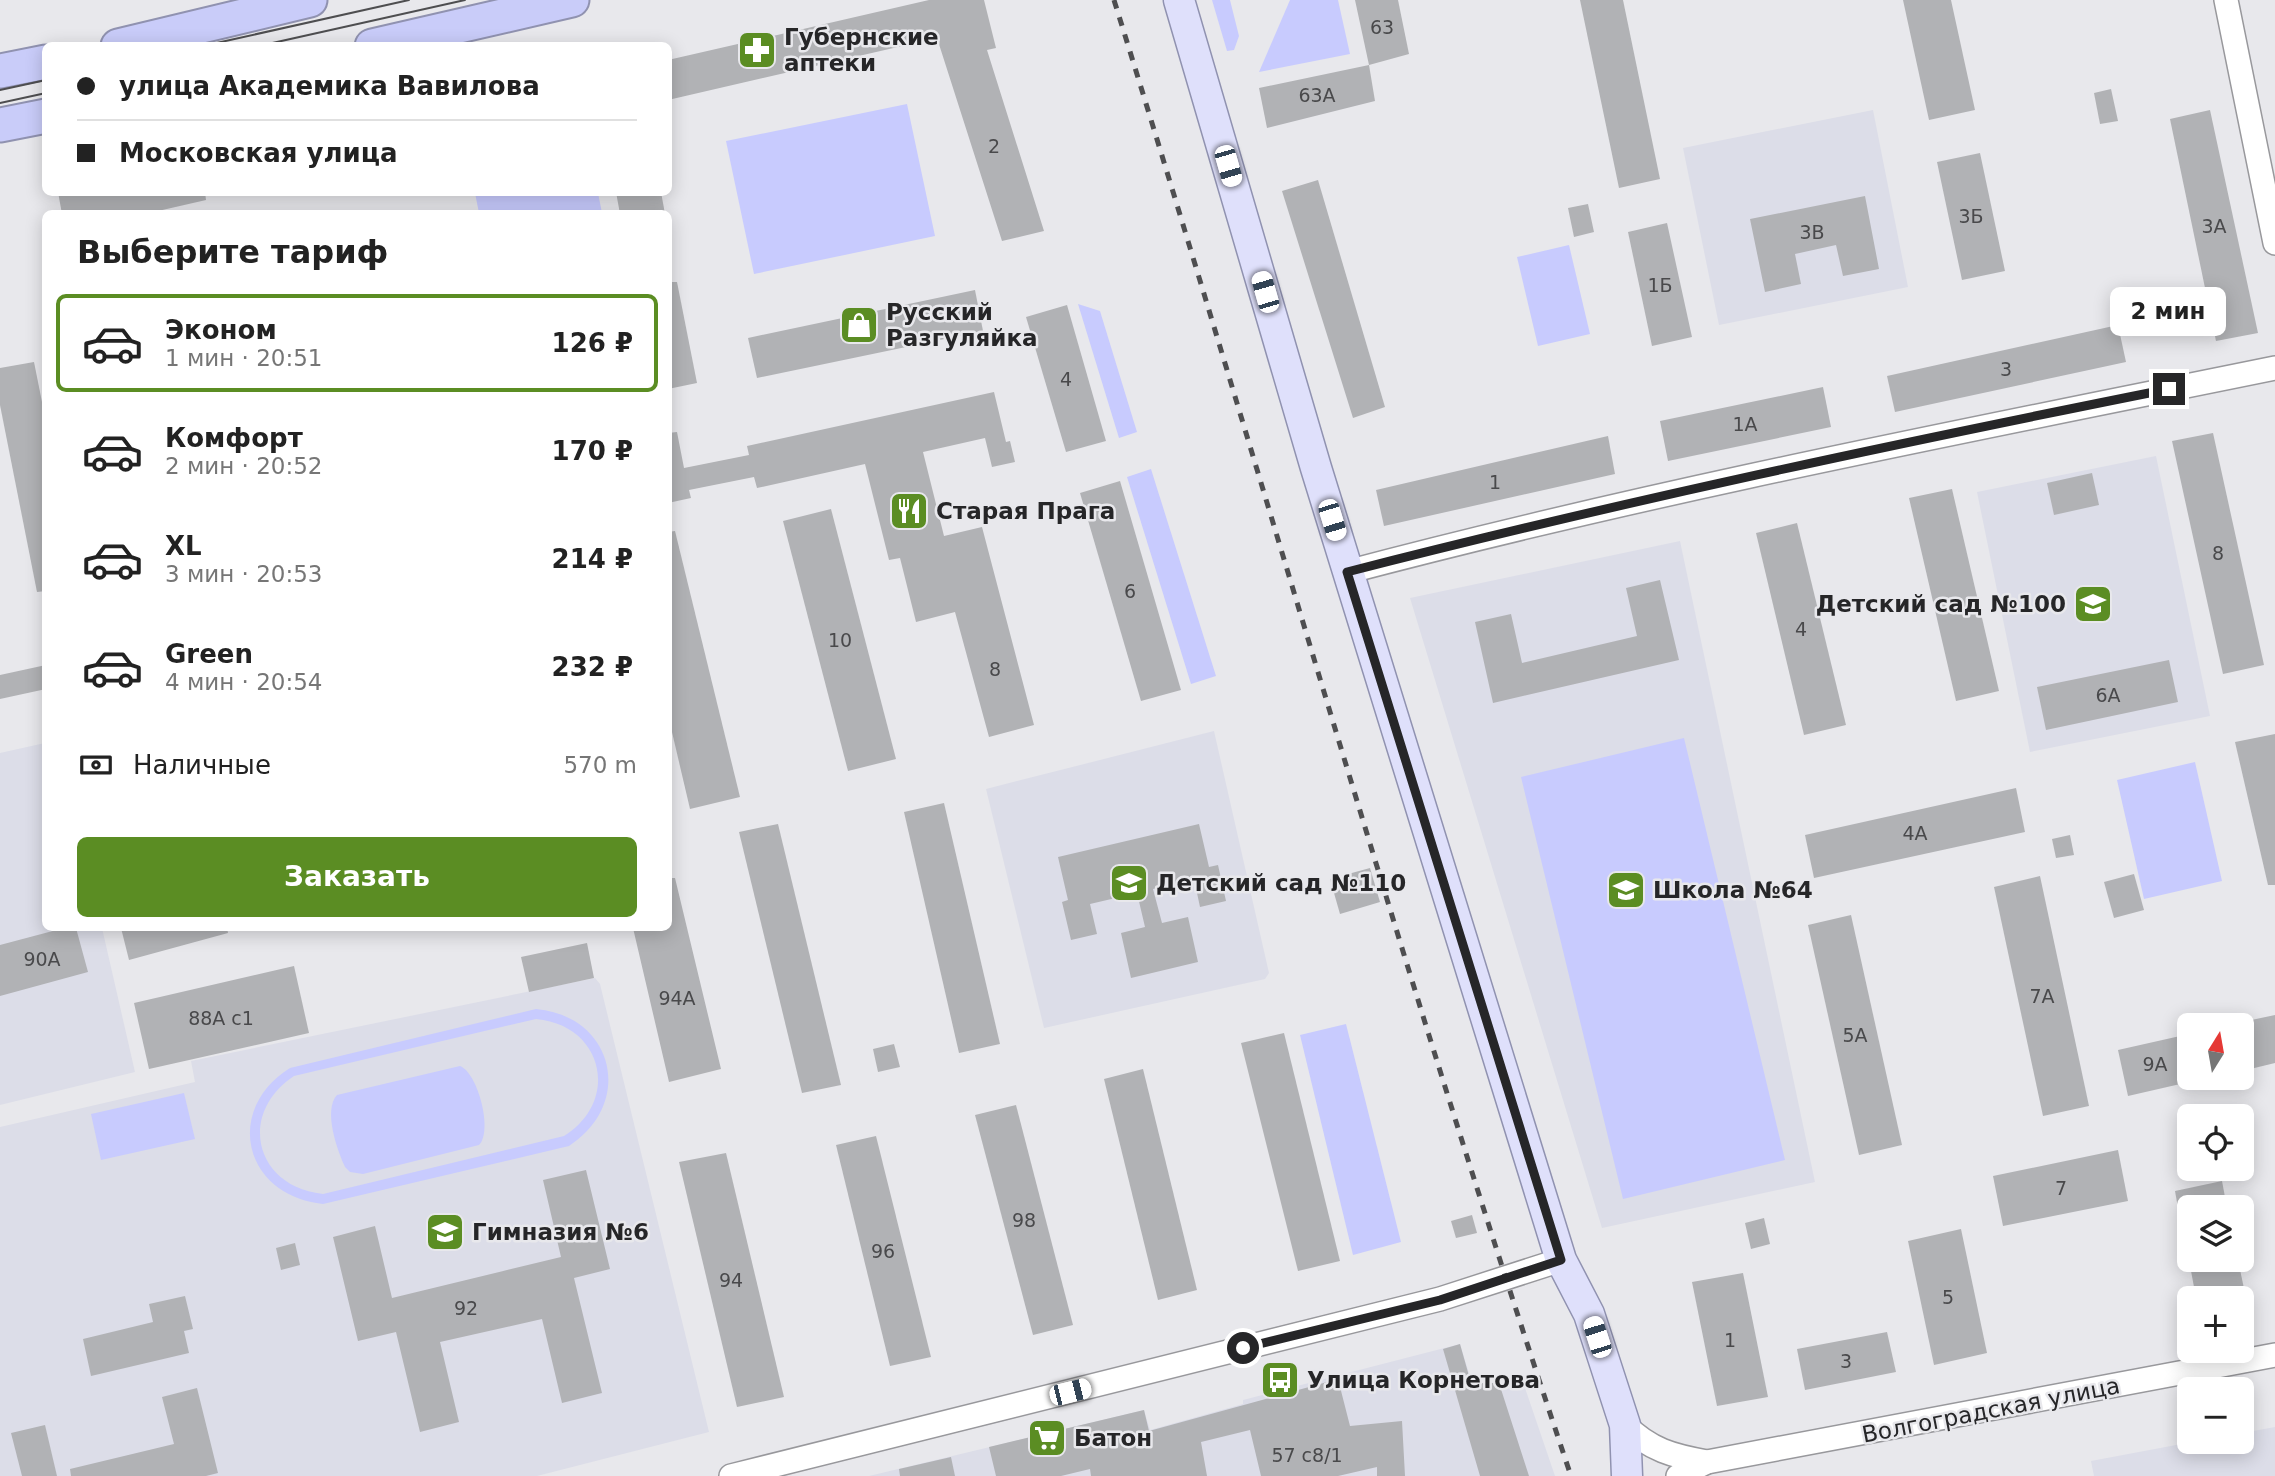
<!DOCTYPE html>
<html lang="ru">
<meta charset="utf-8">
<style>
:root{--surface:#fff;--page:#f2f2f2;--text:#222;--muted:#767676;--line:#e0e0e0;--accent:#5b8d23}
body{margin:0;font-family:"DejaVu Sans",sans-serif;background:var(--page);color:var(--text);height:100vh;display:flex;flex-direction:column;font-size:26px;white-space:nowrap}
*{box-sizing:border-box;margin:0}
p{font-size:23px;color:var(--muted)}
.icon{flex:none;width:38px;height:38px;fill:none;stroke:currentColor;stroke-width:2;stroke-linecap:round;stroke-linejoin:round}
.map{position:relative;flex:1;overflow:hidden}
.sheet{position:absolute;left:42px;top:210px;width:630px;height:721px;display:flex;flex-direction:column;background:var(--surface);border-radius:10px;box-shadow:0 4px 18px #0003}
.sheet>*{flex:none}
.hud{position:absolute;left:42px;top:42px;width:630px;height:154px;border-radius:10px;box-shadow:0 4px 18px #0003;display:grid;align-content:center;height:154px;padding:0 35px;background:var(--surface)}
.needle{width:46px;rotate:11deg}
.tools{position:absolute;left:2177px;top:1013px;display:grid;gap:14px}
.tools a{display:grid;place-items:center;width:77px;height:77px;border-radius:10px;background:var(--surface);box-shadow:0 4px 18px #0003;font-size:35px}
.end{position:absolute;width:32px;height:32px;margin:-16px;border:9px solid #262628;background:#fff;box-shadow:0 0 0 4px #fff}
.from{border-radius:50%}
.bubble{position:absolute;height:49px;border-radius:10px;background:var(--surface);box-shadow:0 4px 18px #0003;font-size:23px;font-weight:800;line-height:49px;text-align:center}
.car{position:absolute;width:21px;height:42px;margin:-21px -10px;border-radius:9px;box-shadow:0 0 5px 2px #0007;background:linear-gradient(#fff 24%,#345 0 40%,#fff 0 76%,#345 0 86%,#fff 0)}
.hud b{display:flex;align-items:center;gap:24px;height:66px;font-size:26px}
.hud b+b{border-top:2px solid var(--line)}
.hud i{width:18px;height:18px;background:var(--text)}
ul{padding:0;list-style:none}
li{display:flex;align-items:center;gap:21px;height:98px;margin:0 14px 10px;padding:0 21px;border:4px solid transparent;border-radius:10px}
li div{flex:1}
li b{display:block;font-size:26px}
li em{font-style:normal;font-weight:800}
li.selected{border-color:var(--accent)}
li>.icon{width:63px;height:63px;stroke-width:1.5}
h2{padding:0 35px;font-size:32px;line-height:84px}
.pay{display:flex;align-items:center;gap:18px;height:77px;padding:0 35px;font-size:26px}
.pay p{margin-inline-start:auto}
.action{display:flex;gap:14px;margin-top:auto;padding:14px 35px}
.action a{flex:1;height:80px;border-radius:10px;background:var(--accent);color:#fff;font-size:28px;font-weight:800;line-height:80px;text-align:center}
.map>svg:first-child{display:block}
</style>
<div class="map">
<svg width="2275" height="1476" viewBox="0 0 2275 1476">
<rect width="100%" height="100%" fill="#e8e8ec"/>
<g fill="#dcdde8">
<path d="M 1873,110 L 1908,287 L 1719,325 L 1683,148 Z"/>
<path d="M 2156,456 L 2210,716 L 2030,752 L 1977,492 Z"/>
<path d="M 1680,541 L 1815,1182 L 1602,1228 L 1410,598 Z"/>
<path d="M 1214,731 L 1269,973 L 1265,979 L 1044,1028 L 986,789 Z"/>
<path d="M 45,743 L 46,928 L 102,928 L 135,1072 L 0,1105 L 0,753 Z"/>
<path d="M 595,978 L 600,984 L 709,1432 L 537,1476 L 0,1476 L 0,1127 L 195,1082 L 191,1061 Z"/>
<path d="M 1460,1344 L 1472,1383 L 1523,1382 L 1555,1476 L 869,1476 L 1144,1410 L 1150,1430 L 1243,1404 L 1243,1400 Z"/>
<path d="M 2275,1427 L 2275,1476 L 2094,1476 L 2091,1461 L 2192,1442 L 2242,1442 L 2242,1433 Z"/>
</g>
<g fill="#c8cbfe" fill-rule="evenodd">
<path d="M 1212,0 L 1230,0 L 1239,36 L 1234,50 L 1227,51 Z"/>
<path d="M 1290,0 L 1338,0 L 1350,54 L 1259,72 Z"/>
<path d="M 907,104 L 935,236 L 754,274 L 726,141 Z"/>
<path d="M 475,193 L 598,193 L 602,213 L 479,213 Z"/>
<path d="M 1569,245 L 1590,334 L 1538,346 L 1517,257 Z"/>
<path d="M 1078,304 L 1100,311 L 1137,432 L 1119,438 Z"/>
<path d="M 1151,469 L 1216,676 L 1191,684 L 1127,477 Z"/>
<path d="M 1684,738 L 1785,1160 L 1623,1199 L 1521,777 Z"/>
<path d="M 2195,762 L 2222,881 L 2144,899 L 2117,780 Z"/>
<path d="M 536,1009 C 614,1016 635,1103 569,1146 L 323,1204 C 244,1196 223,1110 290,1068 ZM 536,1019 C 603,1025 621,1100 564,1136 L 323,1194 C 255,1187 237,1114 294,1076 Z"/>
<path d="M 1346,1024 L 1401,1242 L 1353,1255 L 1300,1035 Z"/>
<path d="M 460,1066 C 478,1073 493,1131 479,1145 L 363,1174 L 350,1172 L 345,1167 C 337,1150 323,1110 337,1095 Z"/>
<path d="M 184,1093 L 195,1139 L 101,1160 L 91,1114 Z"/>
</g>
<g fill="#b1b2b5">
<path d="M 929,0 L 984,0 L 996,48 L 987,50 L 1044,231 L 1002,241 L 937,38 L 668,100 L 668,60 Z"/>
<path d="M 1355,0 L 1398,0 L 1409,54 L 1369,65 Z"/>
<path d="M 1580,0 L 1623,0 L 1660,179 L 1619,188 Z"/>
<path d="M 1903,0 L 1951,0 L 1975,110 L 1929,120 Z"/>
<path d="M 1369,65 L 1375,101 L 1267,128 L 1259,88 Z"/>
<path d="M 2111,89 L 2118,121 L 2100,124 L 2094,93 Z"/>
<path d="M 2210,110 L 2258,333 L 2216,341 L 2170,119 Z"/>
<path d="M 1980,153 L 2005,271 L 1962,280 L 1937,162 Z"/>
<path d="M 1318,180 L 1385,407 L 1353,418 L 1282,191 Z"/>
<path d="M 58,192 L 205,192 L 206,200 L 145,214 L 62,214 Z"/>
<path d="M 616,192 L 661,192 L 665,214 L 620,214 Z"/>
<path d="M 1865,196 L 1879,269 L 1843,276 L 1836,245 L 1795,254 L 1801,284 L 1765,292 L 1750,219 Z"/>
<path d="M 1588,204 L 1594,232 L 1574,237 L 1568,208 Z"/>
<path d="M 1667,223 L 1692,337 L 1652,346 L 1628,232 Z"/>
<path d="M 668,282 L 677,282 L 697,383 L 668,389 Z"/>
<path d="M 975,290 L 983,331 L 757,378 L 748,338 Z"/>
<path d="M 1067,305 L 1106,441 L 1066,452 L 1026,317 Z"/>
<path d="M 2118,325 L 2126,362 L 1895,412 L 1887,376 Z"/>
<path d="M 34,362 L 46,422 L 46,591 L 37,592 L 0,405 L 0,368 Z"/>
<path d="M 1823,387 L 1831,427 L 1668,461 L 1660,421 Z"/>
<path d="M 994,392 L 1006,442 L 1010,441 L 1015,462 L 992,467 L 985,438 L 923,452 L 944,536 L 982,527 L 1034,725 L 989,737 L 955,612 L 916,622 L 900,558 L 889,560 L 865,464 L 757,488 L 754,477 L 689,490 L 691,498 L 668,503 L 668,433 L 677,432 L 684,468 L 749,455 L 747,446 Z"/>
<path d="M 2213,433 L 2264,665 L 2223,674 L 2172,441 Z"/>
<path d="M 1608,436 L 1615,474 L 1384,526 L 1376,490 Z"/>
<path d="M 2092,473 L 2099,505 L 2054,515 L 2047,483 Z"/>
<path d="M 1120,481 L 1181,690 L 1141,701 L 1080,493 Z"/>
<path d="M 1952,489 L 1999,691 L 1956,701 L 1909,498 Z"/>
<path d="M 831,509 L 896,759 L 848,771 L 783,521 Z"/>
<path d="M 1797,523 L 1846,725 L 1804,735 L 1756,533 Z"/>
<path d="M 675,531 L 740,797 L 690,809 L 668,715 L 668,532 Z"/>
<path d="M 1660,580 L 1679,660 L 1493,703 L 1475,622 L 1511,614 L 1522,663 L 1637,636 L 1626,588 Z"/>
<path d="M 2169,660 L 2178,702 L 2046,730 L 2037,687 Z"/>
<path d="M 46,665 L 46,689 L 0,699 L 0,675 Z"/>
<path d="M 2275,734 L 2275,885 L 2268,885 L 2235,742 Z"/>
<path d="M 2016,788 L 2025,832 L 1814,878 L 1805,835 Z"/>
<path d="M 944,803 L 1000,1044 L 959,1053 L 904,812 Z"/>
<path d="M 778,824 L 841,1085 L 802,1093 L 739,832 Z"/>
<path d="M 1199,824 L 1209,867 L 1218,865 L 1226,901 L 1200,907 L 1194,879 L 1153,889 L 1162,923 L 1188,917 L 1198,962 L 1131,978 L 1121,933 L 1145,927 L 1137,893 L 1090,904 L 1097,934 L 1071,940 L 1062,902 L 1068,900 L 1058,857 Z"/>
<path d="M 2070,835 L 2074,855 L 2056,858 L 2052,839 Z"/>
<path d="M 1370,868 L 1380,902 L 1340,914 L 1330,879 Z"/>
<path d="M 2134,874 L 2144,910 L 2114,918 L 2104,882 Z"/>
<path d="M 2040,876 L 2089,1106 L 2043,1116 L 1994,887 Z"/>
<path d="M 668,878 L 675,878 L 721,1069 L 669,1082 L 633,928 L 668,928 Z"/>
<path d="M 1851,915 L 1902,1145 L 1859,1155 L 1808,925 Z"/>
<path d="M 64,928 L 76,928 L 88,972 L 0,996 L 0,945 Z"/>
<path d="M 121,928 L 227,928 L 228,933 L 129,960 Z"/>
<path d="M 587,943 L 594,978 L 529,992 L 521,957 Z"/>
<path d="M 294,966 L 309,1033 L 149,1069 L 134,1003 Z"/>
<path d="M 2275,1015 L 2275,1063 L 2242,1071 L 2242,1022 Z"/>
<path d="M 1284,1033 L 1340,1261 L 1298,1271 L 1241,1043 Z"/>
<path d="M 2189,1034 L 2189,1082 L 2128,1096 L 2118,1050 Z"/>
<path d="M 894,1044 L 900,1067 L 878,1072 L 873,1049 Z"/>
<path d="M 1143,1069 L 1197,1290 L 1158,1300 L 1104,1079 Z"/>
<path d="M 1016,1105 L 1073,1325 L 1033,1335 L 975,1115 Z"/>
<path d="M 876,1136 L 931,1357 L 890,1366 L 836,1145 Z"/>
<path d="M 2118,1150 L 2128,1201 L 2003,1226 L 1993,1176 Z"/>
<path d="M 726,1153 L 784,1397 L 737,1407 L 679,1162 Z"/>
<path d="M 586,1170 L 610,1269 L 574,1278 L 602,1393 L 562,1403 L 542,1319 L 440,1342 L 459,1422 L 420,1432 L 396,1332 L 358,1341 L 333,1237 L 375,1226 L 392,1298 L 561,1257 L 543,1180 Z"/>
<path d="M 2222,1181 L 2227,1208 L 2178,1208 L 2175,1191 Z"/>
<path d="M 1472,1215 L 1477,1233 L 1456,1238 L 1451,1221 Z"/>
<path d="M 1764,1218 L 1770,1244 L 1751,1249 L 1745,1223 Z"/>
<path d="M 1961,1229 L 1987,1353 L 1934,1365 L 1908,1241 Z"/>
<path d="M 295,1243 L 300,1265 L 281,1270 L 276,1248 Z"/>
<path d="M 2189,1260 L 2238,1260 L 2246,1298 L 2196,1298 Z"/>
<path d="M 1743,1273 L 1768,1397 L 1717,1406 L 1692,1282 Z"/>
<path d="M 185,1296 L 193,1329 L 184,1331 L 189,1353 L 91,1376 L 83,1339 L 153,1322 L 149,1304 Z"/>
<path d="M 1887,1332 L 1896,1372 L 1805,1390 L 1797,1349 Z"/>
<path d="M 1460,1344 L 1471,1383 L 1499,1383 L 1529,1476 L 1480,1476 L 1443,1349 Z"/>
<path d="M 1338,1379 L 1350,1426 L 1402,1421 L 1405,1476 L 1377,1476 L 1377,1467 L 1338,1476 L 1261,1476 L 1250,1430 L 1201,1442 L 1207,1476 L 1091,1476 L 1090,1469 L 1061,1476 L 996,1476 L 989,1447 L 1144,1410 L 1149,1431 Z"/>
<path d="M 197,1388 L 218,1473 L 206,1476 L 71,1476 L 70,1469 L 174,1444 L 162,1397 Z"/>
<path d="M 45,1425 L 57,1476 L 22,1476 L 11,1433 Z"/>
<path d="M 951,1457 L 955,1476 L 900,1476 L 899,1469 Z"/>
</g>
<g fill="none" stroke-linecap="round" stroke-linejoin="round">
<defs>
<g id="minor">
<path d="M 2226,0 L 2275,243"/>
<path d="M 1347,572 C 1653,491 1965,431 2275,368"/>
<path d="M 1625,1425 C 1650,1450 1673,1456 1707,1462"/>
<path d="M 731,1476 L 1440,1299 L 1561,1260"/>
<path d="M 1678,1476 L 1707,1462 L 2275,1355"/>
</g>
<path id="major" d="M 1179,0 L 1316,468 L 1561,1260 L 1589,1314 L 1625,1425 L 1627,1476"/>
<g id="highway">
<path d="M 118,46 L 310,0"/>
<path d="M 372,46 L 572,0"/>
<path d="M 0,71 L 46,62"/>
<path d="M 0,125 L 46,116"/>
</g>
</defs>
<use href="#minor" stroke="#98989c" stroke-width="26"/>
<use href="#major" stroke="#9092b0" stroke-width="33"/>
<use href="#highway" stroke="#9092b0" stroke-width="37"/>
<use href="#minor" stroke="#fff" stroke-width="23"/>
<use href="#major" stroke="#dfe0fb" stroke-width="30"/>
<use href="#highway" stroke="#c9ccf9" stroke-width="33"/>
<g stroke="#4e4e50" stroke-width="2">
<path d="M 203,46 L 409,0"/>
<path d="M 259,46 L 465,0"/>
<path d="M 0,90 L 46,80"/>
<path d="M 0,103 L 46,93"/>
</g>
<path stroke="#4e4e50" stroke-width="5" stroke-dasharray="9 9" stroke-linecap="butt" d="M 1114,0 C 1267,492 1407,988 1571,1476"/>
</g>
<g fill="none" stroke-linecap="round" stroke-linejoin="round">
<path stroke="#262628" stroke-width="9" d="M 1243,1348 L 1440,1300 L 1561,1260 L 1347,572 C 1619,502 1894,444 2169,389"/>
</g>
<defs>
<symbol id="pharmacy-square" viewBox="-11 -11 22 22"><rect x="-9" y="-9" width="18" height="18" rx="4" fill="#5b8d23" stroke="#e8e8ec"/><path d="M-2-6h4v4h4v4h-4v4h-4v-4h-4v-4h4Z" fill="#fff"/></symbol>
<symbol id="shop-square" viewBox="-11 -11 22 22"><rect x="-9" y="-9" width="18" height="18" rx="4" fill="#5b8d23" stroke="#e8e8ec"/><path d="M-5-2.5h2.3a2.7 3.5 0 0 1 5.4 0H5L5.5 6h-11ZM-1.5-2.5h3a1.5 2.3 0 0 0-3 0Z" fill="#fff"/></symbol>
<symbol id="restaurant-square" viewBox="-11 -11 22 22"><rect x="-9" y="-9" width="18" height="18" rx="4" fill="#5b8d23" stroke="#e8e8ec"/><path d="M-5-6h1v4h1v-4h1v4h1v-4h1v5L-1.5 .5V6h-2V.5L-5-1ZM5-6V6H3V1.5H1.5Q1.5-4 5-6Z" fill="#fff"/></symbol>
<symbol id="school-square" viewBox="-11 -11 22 22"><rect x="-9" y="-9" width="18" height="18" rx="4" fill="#5b8d23" stroke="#e8e8ec"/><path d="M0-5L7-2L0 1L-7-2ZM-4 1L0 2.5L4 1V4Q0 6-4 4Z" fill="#fff"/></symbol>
<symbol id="bus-square" viewBox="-11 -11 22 22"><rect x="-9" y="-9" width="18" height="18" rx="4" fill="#5b8d23" stroke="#e8e8ec"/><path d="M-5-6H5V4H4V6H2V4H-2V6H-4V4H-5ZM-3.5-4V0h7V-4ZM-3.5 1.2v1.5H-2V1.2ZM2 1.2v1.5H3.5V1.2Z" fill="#fff"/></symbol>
<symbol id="supermarket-square" viewBox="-11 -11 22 22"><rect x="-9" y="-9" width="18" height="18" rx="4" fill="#5b8d23" stroke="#e8e8ec"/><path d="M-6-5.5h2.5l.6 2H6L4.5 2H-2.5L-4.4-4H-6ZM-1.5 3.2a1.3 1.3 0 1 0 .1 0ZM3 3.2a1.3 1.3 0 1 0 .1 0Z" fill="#fff"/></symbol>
</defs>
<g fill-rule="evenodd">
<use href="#pharmacy-square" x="735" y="28" width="44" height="44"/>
<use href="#shop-square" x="837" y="303" width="44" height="44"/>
<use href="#restaurant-square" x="887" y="489" width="44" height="44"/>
<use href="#school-square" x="2071" y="582" width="44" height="44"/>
<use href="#school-square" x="1107" y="861" width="44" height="44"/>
<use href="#school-square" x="1604" y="868" width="44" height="44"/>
<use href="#school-square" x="423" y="1210" width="44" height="44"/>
<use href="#bus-square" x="1258" y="1358" width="44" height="44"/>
<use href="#supermarket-square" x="1025" y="1416" width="44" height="44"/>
</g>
<g text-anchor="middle" stroke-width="5" stroke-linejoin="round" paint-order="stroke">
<g font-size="19" fill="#49494b">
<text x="1382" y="34">63</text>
<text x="1317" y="102">63А</text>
<text x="994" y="153">2</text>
<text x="1971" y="223">3Б</text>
<text x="2214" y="233">3А</text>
<text x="1812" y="239">3В</text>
<text x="1660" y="292">1Б</text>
<text x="2006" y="376">3</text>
<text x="1066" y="386">4</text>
<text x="1745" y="431">1А</text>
<text x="1495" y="489">1</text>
<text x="2218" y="560">8</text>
<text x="1130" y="598">6</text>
<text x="1801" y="636">4</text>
<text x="840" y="647">10</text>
<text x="995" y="676">8</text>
<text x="2108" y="702">6А</text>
<text x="1915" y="840">4А</text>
<text x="42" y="966">90А</text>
<text x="2042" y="1003">7А</text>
<text x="677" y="1005">94А</text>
<text x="221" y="1025">88А с1</text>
<text x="1855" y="1042">5А</text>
<text x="2155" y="1071">9А</text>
<text x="2061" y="1195">7</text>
<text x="1024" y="1227">98</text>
<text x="883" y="1258">96</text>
<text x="731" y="1287">94</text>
<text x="1948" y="1304">5</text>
<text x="466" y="1315">92</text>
<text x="1730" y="1347">1</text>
<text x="1846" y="1368">3</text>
<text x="1307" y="1462">57 с8/1</text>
</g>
<g font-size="23" font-weight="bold" fill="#262628" stroke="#e8e8ec" text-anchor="start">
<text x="784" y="45">Губернские<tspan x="784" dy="26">аптеки</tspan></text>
<text x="886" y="320">Русский<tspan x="886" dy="26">Разгуляйка</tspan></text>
<text x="936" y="519">Старая Прага</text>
<text x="2066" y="612" text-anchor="end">Детский сад №100</text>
<text x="1156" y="891">Детский сад №110</text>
<text x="1653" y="898">Школа №64</text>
<text x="472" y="1240">Гимназия №6</text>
<text x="1307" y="1388">Улица Корнетова</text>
<text x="1074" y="1446">Батон</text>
</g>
<g font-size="23" fill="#262628" stroke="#e8e8ec">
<text transform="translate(1991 1410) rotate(-11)" y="8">Волгоградская улица</text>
</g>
</g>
</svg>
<div class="tools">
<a><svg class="needle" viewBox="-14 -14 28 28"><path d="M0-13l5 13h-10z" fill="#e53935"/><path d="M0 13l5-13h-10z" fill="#767676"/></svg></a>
<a><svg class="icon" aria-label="locate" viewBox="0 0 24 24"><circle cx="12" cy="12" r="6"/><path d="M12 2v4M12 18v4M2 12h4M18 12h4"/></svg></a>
<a><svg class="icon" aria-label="layers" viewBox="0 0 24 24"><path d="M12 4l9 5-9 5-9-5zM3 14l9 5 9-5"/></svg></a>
<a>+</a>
<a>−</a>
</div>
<i class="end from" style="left:1243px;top:1348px"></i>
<i class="end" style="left:2169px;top:389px"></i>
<div class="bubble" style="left:2110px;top:287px;width:116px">2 мин</div>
<i class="car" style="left:1228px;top:166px;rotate:164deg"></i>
<i class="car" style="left:1265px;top:292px;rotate:344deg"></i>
<i class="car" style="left:1332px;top:520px;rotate:163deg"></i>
<i class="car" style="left:1597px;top:1337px;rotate:342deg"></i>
<i class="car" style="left:1070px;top:1392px;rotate:76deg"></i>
<div class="hud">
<b><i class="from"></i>улица Академика Вавилова</b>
<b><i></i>Московская улица</b>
</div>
<section class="sheet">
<h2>Выберите тариф</h2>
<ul>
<li class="selected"><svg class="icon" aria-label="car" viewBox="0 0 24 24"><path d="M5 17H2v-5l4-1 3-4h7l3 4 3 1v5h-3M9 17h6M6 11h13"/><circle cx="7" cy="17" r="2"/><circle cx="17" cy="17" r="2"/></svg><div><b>Эконом</b><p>1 мин · 20:51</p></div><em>126 ₽</em></li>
<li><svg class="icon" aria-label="car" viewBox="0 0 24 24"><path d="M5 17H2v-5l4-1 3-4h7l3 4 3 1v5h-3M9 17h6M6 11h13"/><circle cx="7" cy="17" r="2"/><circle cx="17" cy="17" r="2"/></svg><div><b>Комфорт</b><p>2 мин · 20:52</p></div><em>170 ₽</em></li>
<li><svg class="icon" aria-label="car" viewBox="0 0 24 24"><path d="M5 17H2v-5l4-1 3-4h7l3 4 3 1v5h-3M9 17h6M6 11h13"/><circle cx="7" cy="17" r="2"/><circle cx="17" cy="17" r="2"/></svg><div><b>XL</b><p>3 мин · 20:53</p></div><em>214 ₽</em></li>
<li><svg class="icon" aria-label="car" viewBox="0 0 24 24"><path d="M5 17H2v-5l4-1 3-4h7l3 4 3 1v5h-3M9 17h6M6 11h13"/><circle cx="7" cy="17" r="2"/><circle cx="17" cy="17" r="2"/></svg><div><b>Green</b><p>4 мин · 20:54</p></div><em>232 ₽</em></li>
</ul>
<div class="pay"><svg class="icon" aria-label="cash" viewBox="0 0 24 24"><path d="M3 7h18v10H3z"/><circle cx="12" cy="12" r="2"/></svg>Наличные<p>570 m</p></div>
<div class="action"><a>Заказать</a></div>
</section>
</div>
